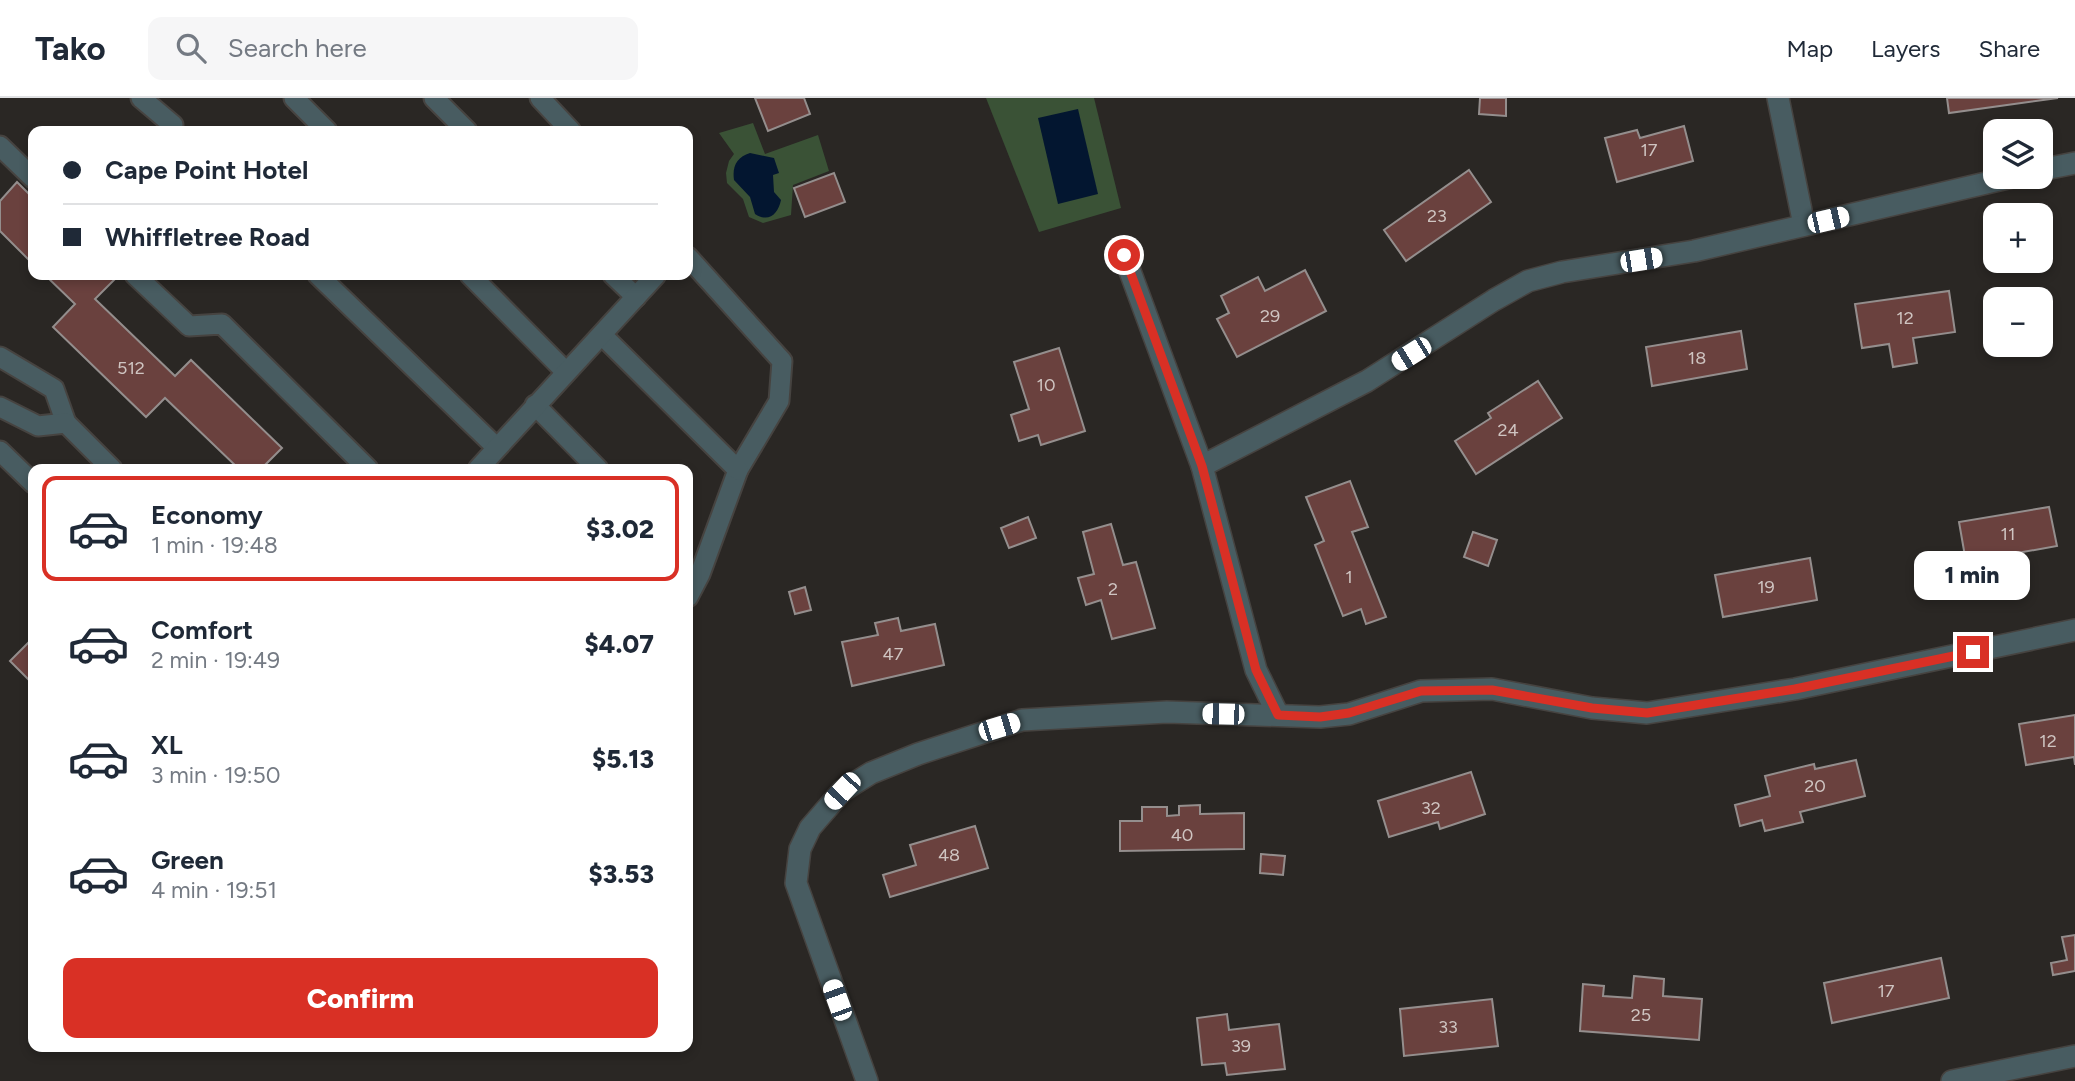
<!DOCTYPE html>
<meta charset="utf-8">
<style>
:root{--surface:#fff;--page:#f6f6f7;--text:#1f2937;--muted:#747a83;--line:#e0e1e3;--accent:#d93025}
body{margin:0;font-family:Figtree,sans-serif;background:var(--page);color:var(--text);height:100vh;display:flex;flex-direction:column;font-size:26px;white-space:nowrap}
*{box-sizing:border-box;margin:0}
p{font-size:23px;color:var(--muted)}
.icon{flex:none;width:38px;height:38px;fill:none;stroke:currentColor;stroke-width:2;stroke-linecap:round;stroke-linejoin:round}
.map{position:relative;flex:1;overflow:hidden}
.panel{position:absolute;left:28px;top:366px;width:665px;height:588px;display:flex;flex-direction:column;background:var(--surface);border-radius:14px;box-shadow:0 4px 10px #0003}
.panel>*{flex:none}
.top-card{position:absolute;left:28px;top:28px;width:665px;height:154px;border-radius:14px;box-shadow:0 4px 10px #0003;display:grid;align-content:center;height:154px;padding:0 35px;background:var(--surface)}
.buttons{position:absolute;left:1983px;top:21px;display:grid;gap:14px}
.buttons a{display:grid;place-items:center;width:70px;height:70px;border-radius:14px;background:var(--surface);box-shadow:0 4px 10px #0003;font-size:35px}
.end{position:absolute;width:32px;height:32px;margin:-16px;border:9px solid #d93025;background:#fff;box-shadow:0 0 0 4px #fff}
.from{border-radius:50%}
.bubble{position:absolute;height:49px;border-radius:14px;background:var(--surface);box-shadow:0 4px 10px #0003;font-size:23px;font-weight:800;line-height:49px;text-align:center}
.car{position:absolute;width:21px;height:42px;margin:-21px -10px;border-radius:9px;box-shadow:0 0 5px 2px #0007;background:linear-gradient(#fff 24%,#345 0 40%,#fff 0 76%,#345 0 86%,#fff 0)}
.top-card b{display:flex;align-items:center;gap:24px;height:66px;font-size:26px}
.top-card b+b{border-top:2px solid var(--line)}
.top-card i{width:18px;height:18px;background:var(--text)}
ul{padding:12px 0 0;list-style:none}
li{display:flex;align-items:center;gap:21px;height:105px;margin:0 14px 10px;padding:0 21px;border:4px solid transparent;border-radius:14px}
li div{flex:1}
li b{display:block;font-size:26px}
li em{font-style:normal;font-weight:800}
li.on{border-color:var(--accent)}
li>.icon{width:63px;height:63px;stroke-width:1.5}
.action{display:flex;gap:14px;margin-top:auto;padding:14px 35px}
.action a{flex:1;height:80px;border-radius:14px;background:var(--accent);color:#fff;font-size:28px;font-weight:800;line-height:80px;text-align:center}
header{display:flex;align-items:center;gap:42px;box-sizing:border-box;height:98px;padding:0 35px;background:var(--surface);border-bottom:2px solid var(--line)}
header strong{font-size:33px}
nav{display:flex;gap:38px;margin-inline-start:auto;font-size:24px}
.search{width:490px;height:63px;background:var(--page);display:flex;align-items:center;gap:18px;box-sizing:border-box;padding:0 24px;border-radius:14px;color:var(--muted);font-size:26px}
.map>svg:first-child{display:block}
</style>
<header>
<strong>Tako</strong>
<div class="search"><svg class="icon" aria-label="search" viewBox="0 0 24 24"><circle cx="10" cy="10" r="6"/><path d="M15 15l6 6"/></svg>Search here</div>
<nav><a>Map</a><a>Layers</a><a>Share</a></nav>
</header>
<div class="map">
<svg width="2075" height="983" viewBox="0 0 2075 983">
<rect width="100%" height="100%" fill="#2a2724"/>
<g fill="#3a5236">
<path d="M 986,0 L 1094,0 L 1121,110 L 1039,134 Z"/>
<path d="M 753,25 L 765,56 L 818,37 L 829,73 L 793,87 L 791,117 L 763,125 L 749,119 L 743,101 L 727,85 L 726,75 L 729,63 L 734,56 L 719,35 Z"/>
</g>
<g fill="#031630">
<path d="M 1078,11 L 1098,96 L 1058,106 L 1038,20 Z"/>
<path d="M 750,55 L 774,60 L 779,75 L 773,77 L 774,94 L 781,102 C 778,116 769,125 755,116 L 750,99 L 734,82 C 732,68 737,59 750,55 Z"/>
</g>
<g fill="#6a413e" stroke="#948e8d" stroke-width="2">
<path d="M 755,0 L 804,0 L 810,16 L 768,33 Z"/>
<path d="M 1480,0 L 1506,0 L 1506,18 L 1479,16 Z"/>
<path d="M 1947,0 L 2058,0 L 1949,15 Z"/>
<path d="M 1684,28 L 1693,63 L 1617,84 L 1605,40 L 1637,32 L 1640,40 Z"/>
<path d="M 1469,72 L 1491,104 L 1406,163 L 1384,132 Z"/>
<path d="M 834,75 L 845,104 L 805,119 L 794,90 Z"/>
<path d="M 17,84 L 33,100 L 33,166 L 0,133 L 0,103 Z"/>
<path d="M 1305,172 L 1326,213 L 1237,259 L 1217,221 L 1229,215 L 1221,198 L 1258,179 L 1265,193 Z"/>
<path d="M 45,177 L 113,177 L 116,180 L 95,201 L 175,278 L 191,262 L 282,350 L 264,368 L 266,371 L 239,371 L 165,300 L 146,319 L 53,229 L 75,206 Z"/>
<path d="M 1949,193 L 1955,234 L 1913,240 L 1917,265 L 1893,269 L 1889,246 L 1862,250 L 1855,206 Z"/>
<path d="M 1741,233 L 1747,271 L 1652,288 L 1646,249 Z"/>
<path d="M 1059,250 L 1085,333 L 1041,347 L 1038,337 L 1019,343 L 1011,317 L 1029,311 L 1014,264 Z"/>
<path d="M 1538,283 L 1562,320 L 1476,376 L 1455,343 L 1491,320 L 1488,315 Z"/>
<path d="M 1350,383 L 1368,429 L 1352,434 L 1386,519 L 1366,526 L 1361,511 L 1343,518 L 1315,447 L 1324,443 L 1306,399 Z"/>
<path d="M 2049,409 L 2057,448 L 1966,464 L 1959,424 Z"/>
<path d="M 1028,419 L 1036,440 L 1009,450 L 1001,430 Z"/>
<path d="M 1111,426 L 1123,467 L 1136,464 L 1155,530 L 1112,541 L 1101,502 L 1086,507 L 1078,480 L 1094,476 L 1083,434 Z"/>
<path d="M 1473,434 L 1497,442 L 1488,468 L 1464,459 Z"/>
<path d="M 1810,460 L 1817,502 L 1723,519 L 1715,477 Z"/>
<path d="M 805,489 L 811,512 L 795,516 L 789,494 Z"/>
<path d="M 898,520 L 901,533 L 935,526 L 944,567 L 852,588 L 842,544 L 878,537 L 875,525 Z"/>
<path d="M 33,540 L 33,586 L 10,563 Z"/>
<path d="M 2075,617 L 2075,667 L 2074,659 L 2026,667 L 2019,626 Z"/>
<path d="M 1856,662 L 1865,698 L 1800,714 L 1803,724 L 1765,733 L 1762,722 L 1740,728 L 1735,707 L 1770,698 L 1765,678 L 1814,666 L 1815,671 Z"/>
<path d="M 1471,674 L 1485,716 L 1440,731 L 1438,724 L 1389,739 L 1378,703 Z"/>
<path d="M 1200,707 L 1200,716 L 1244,715 L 1244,751 L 1120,753 L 1120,723 L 1142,723 L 1142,709 L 1167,709 L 1167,718 L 1179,717 L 1179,708 Z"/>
<path d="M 975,728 L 988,770 L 890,799 L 883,777 L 916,767 L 910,747 Z"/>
<path d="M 1261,756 L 1285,758 L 1283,777 L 1260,775 Z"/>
<path d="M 2075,837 L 2075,873 L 2053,877 L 2051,865 L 2067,862 L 2062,839 Z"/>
<path d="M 1941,860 L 1949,900 L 1832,925 L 1824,885 Z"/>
<path d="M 1634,878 L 1664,881 L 1663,898 L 1702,901 L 1699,942 L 1580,933 L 1583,886 L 1604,888 L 1603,898 L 1632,900 Z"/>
<path d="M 1492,901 L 1498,948 L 1404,958 L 1400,911 Z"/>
<path d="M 1227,916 L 1229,932 L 1279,926 L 1285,971 L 1227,977 L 1225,965 L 1202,967 L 1197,920 Z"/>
</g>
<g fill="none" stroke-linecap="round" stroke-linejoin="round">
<defs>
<g id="service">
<path d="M 141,0 L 173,27"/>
<path d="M 294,0 L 327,33"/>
<path d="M 434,0 L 467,33"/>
<path d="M 540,0 L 571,33"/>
<path d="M 0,48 L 33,80"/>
<path d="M 688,159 L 782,263 L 779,303 L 738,372 L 700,476 L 688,499"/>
<path d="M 135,177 L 189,228 L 222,226 L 368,371"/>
<path d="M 318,177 L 496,349"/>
<path d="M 470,177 L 566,274"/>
<path d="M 613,177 L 636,199"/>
<path d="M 602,237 L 738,372"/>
<path d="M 0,259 L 54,291 L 66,325"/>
<path d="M 535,307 L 598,371"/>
<path d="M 0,309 L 38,328 L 66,325 L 112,371"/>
<path d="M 0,353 L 33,385"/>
<path d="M 478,371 L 656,177"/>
</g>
<g id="minor">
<path d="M 1778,0 L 1804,127"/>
<path d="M 2040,72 L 2075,65"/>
<path d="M 1124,157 L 1202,368 L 1256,572 L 1278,617"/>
<path d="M 1202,368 L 1367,283 L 1494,202 L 1528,183 L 1562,174 L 1694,153 L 2012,79"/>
<path d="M 867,983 L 796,785 L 800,751 L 810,730 L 842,693 L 871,675 L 918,656 L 1022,622 L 1167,614 L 1320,619 L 1349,616 L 1421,593 L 1492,591 L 1592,610 L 1647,615 L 1795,591 L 2075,532"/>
<path d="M 1952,983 L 2075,958"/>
</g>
</defs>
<use href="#service" stroke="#464340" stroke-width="23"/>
<use href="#minor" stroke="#464340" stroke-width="24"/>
<use href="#service" stroke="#485c61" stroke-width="19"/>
<use href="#minor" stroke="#485c61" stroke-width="21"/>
</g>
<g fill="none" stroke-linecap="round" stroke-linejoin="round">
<path stroke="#d93025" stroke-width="9" d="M 1124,157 L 1202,368 L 1256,572 L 1278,617 L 1320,619 L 1349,615 L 1421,593 L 1492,592 L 1592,610 L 1647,615 L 1795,591 L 1973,554"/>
</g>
<g text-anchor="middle" stroke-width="6" stroke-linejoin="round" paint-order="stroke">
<g font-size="18" fill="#cfc4c1">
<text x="1649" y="58">17</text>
<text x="1437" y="124">23</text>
<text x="1270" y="224">29</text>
<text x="1905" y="226">12</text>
<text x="1697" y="266">18</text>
<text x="131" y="276">512</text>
<text x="1046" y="293">10</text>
<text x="1508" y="338">24</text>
<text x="2008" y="442">11</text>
<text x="1349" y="485">1</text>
<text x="1766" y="495">19</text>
<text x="1113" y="497">2</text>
<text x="893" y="562">47</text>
<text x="2048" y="649">12</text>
<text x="1815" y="694">20</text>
<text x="1431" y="716">32</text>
<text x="1182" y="743">40</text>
<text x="949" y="763">48</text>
<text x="1886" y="899">17</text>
<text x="1641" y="923">25</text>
<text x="1448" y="935">33</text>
<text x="1241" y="954">39</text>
</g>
</g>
</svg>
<div class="buttons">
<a><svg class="icon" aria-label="layers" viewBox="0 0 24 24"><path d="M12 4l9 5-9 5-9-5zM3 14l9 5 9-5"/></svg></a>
<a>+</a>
<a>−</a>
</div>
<i class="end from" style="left:1124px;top:157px"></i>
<i class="end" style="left:1973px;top:554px"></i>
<div class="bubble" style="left:1914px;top:453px;width:116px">1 min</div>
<i class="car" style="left:1828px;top:122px;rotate:77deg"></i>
<i class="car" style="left:1641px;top:162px;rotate:81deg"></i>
<i class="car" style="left:1411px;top:256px;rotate:238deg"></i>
<i class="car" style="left:1223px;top:616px;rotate:271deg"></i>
<i class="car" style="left:999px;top:629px;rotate:73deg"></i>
<i class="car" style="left:842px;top:693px;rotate:223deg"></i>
<i class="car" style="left:837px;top:902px;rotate:340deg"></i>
<div class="top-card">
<b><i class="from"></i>Cape Point Hotel</b>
<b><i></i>Whiffletree Road</b>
</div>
<section class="panel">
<ul>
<li class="on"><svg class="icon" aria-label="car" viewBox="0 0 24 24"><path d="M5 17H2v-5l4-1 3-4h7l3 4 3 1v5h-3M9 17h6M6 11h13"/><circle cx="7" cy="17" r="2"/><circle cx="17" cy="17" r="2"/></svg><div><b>Economy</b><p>1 min · 19:48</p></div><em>$3.02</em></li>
<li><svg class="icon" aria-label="car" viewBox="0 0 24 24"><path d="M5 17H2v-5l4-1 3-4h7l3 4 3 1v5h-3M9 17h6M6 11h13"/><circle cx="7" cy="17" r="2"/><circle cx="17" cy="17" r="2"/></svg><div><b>Comfort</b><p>2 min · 19:49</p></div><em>$4.07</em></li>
<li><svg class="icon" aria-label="car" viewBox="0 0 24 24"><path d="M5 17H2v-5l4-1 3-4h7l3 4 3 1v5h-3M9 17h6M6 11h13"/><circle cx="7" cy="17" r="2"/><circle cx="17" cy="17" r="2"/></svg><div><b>XL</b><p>3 min · 19:50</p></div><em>$5.13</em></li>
<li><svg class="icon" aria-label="car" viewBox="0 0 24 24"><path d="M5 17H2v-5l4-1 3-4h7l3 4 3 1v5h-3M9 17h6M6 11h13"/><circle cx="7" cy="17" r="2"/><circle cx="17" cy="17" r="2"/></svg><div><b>Green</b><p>4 min · 19:51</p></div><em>$3.53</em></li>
</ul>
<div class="action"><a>Confirm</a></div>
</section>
</div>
